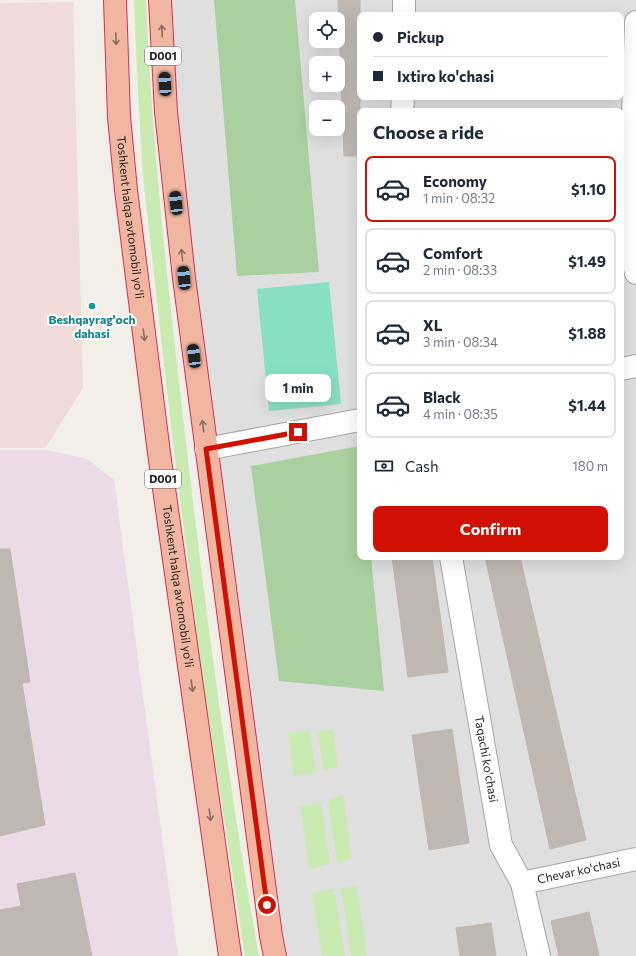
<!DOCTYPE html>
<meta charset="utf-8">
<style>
:root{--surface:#fff;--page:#f2f2f3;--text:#1f2937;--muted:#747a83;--line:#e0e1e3;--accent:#d01003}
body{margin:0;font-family:Commissioner,sans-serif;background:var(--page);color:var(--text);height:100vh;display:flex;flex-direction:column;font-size:15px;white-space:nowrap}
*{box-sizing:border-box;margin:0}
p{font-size:13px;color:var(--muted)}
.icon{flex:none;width:22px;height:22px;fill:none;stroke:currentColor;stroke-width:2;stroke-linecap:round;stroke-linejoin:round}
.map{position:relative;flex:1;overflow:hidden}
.sheet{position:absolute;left:357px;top:108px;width:267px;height:452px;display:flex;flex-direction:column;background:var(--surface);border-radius:8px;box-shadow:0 4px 16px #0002}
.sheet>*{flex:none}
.hud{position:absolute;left:357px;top:12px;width:267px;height:88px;border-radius:8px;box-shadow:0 4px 16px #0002;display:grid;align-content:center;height:88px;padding:0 16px;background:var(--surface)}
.fabs{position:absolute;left:309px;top:12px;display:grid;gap:8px}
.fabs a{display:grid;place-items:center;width:36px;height:36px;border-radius:8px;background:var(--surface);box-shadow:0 4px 16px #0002;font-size:20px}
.end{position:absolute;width:18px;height:18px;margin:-9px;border:5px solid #d01003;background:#fff;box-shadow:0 0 0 2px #fff}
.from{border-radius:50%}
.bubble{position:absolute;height:28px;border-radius:8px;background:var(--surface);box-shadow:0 4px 16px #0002;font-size:13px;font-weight:700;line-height:28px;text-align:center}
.car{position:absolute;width:12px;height:24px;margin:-12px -6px;border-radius:5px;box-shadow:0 0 3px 1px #0007;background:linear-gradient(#222 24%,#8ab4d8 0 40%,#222 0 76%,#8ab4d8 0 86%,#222 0)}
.hud b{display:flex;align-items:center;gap:14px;height:38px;font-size:15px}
.hud b+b{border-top:1px solid var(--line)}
.hud i{width:10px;height:10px;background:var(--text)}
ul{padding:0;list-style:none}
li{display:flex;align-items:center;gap:12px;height:66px;margin:0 8px 6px;padding:0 8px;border:2px solid var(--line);border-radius:8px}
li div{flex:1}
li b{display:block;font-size:15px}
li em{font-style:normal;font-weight:700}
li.current{border-color:var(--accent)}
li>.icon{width:36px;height:36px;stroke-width:1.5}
h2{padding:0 16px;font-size:18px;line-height:48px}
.pay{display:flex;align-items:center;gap:10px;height:44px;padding:0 16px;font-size:15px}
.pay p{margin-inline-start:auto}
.cta{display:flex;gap:8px;margin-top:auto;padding:8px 16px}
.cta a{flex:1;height:46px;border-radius:8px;background:var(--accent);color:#fff;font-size:16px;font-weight:700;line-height:46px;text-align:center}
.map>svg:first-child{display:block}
</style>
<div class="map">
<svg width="636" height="956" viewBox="0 0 636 956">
<rect width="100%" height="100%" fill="#f2efe9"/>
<path fill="#e0dfdf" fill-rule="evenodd" d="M 160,0 L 636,0 L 636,956 L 278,956 ZM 360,15 L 621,15 L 621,97 L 360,97 ZM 316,19 L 338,19 L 338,41 L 316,41 ZM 316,63 L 338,63 L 338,85 L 316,85 ZM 316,107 L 338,107 L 338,129 L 316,129 ZM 360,111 L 621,111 L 621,557 L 360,557 Z"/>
<path fill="#f1dbd9" d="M 73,2 L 83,388 L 45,448 L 0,448 L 0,3 Z"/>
<path fill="#eadbe6" d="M 0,450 L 46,450 L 87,459 L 114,480 L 178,956 L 0,956 Z"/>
<g fill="#c9eab0">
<path d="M 134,0 L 146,0 C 152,145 168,289 185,434 C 205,608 228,783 259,956 L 245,956 L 202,675 L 171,426 L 143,177 L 138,94 Z"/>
<path d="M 333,730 L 338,767 L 323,770 L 318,731 Z"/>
<path d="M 310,731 L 316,772 L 294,776 L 288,733 Z"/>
<path d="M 343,794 L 352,859 L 337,862 L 328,801 Z"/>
<path d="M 321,803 L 330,863 L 310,870 L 300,806 Z"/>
<path d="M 357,886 L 367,956 L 351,956 L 341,888 Z"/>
<path d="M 334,889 L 345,956 L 322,956 L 312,893 Z"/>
</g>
<g fill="#a9d09e">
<path d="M 214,0 L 295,0 L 319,272 L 237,276 Z"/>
<path d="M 360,446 L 360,557 L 371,557 L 384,691 L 279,681 L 251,466 Z"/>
</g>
<path fill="#88dfc3" d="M 329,282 L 341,404 L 269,411 L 257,289 Z"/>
<g fill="#bfb8b2" stroke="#c3b7ab">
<path d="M 338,0 L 360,0 L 360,156 L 344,156 Z"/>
<path d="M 0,549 L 10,549 L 30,682 L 22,683 L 45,825 L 0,836 Z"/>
<path d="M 392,557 L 432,557 L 448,672 L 408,677 Z"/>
<path d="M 485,557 L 520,557 L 586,840 L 550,849 Z"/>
<path d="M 452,729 L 469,843 L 429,850 L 412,735 Z"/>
<path d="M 75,873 L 92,956 L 0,956 L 0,910 L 21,906 L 17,884 Z"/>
<path d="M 589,912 L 599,956 L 559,956 L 551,921 Z"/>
<path d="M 491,923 L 496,956 L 460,956 L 456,928 Z"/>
</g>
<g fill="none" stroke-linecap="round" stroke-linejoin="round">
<defs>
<g id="minor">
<path d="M 404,15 L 404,0"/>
<path d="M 636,22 L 629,240 L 636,273"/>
<path d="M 402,111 L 403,97"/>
<path d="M 621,369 L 636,366"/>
<path d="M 206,449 L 360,420"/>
<path d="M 451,557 L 501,845 L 522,883 L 539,956"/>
<path id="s1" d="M 522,883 L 636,859"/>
</g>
<g id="trunk">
<path id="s2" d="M 115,0 L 119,117 L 126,190 L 159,453 L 230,956"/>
<path d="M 160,0 L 166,112 L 184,278 L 271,936 L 275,956"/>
</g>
</defs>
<use href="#minor" stroke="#a6a6a6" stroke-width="24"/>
<use href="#trunk" stroke="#da2b5c" stroke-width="24"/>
<use href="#minor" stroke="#fff" stroke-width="22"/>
<use href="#trunk" stroke="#f1b6a0" stroke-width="22"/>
</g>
<defs><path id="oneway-shaft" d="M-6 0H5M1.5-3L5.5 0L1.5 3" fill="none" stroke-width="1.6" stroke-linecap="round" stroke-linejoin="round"/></defs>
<g stroke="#8a6c61">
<use href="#oneway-shaft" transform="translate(162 31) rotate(-93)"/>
<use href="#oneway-shaft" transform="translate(116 39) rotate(88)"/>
<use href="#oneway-shaft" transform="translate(182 255) rotate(-96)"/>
<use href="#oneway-shaft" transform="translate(144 335) rotate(83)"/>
<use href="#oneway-shaft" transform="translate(203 426) rotate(-97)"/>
<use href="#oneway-shaft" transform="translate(192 686) rotate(82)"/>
<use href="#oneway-shaft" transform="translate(210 815) rotate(82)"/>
</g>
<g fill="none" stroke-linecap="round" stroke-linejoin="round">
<path stroke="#d01003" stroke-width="5" d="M 267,905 L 206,449 L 298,432"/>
</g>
<circle fill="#0f9aa8" stroke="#fff" stroke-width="1.5" cx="92" cy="306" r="4"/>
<g text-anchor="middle" stroke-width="4" stroke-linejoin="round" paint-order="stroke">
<g fill="#fff" stroke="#646464" stroke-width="1">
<rect x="145" y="47" width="36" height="18" rx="3"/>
<rect x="145" y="470" width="36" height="18" rx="3"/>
</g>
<g font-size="11" font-weight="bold" fill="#222">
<text x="163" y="60">D001</text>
<text x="163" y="483">D001</text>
</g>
<g font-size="12" fill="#222" stroke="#fff">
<text dy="4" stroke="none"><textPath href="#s2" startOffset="218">Toshkent halqa avtomobil yo'li</textPath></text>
<text dy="4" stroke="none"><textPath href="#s2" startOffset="590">Toshkent halqa avtomobil yo'li</textPath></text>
<text transform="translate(486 759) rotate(80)" y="4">Taqachi koʻchasi</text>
<text dy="4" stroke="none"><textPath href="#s1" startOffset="58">Chevar ko'chasi</textPath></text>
</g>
<g font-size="12" font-weight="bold" fill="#0d838f" stroke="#fff">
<text x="92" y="324">Beshqayrag'och<tspan x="92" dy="14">dahasi</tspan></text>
</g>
</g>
</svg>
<div class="fabs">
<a><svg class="icon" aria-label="locate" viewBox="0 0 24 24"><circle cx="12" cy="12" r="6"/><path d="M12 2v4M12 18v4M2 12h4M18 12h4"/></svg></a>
<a>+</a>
<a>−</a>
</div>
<i class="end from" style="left:267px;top:905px"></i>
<i class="end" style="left:298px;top:432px"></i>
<div class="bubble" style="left:265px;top:374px;width:66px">1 min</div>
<i class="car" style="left:165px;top:84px;rotate:357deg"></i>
<i class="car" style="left:176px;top:203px;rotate:354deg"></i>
<i class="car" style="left:184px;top:278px;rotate:354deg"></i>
<i class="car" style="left:194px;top:356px;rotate:353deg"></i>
<div class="hud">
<b><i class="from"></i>Pickup</b>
<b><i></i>Ixtiro ko'chasi</b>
</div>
<section class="sheet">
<h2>Choose a ride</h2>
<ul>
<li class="current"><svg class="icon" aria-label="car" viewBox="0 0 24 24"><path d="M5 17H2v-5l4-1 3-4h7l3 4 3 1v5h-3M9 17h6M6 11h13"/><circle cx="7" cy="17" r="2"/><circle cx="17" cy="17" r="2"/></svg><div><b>Economy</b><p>1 min · 08:32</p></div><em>$1.10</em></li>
<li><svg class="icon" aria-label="car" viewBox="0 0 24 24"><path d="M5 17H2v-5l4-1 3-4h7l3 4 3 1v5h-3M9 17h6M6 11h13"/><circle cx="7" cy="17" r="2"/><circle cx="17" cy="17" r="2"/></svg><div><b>Comfort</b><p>2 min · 08:33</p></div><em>$1.49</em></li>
<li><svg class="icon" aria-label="car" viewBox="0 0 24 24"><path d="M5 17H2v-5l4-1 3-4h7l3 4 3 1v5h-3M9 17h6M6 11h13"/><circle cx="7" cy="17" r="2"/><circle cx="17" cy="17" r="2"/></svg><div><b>XL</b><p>3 min · 08:34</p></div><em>$1.88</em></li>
<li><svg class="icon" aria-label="car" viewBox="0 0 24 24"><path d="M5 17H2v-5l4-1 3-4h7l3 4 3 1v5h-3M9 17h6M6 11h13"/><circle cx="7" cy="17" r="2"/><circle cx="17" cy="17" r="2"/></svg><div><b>Black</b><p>4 min · 08:35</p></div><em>$1.44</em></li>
</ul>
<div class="pay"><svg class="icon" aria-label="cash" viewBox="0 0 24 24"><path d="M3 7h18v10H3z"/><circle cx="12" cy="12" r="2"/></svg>Cash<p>180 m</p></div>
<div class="cta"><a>Confirm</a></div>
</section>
</div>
